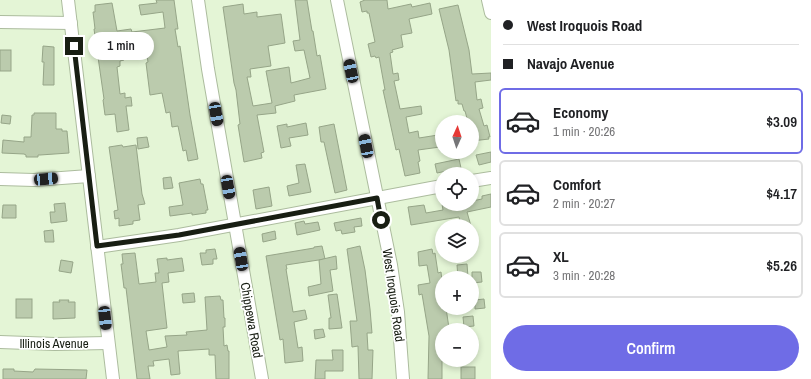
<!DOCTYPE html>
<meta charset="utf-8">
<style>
:root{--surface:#fff;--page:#f6f6f6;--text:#202124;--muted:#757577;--line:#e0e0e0;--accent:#6f6ce6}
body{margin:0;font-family:"Archivo Narrow",sans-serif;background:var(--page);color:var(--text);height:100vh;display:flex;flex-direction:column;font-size:15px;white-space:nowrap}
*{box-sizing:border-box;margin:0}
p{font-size:13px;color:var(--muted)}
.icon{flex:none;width:22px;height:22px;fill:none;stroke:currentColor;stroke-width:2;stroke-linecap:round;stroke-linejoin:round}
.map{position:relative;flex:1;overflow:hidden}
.sheet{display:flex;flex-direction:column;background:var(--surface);width:320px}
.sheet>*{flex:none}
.hud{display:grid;align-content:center;height:88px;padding:0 12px;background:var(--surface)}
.needle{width:26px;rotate:3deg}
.fabs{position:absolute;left:435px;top:115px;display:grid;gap:8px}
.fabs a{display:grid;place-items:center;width:44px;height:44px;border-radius:50%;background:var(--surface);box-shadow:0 2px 6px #0003;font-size:20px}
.end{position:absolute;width:18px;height:18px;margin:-9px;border:5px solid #181e13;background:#fff;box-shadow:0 0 0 2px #fff}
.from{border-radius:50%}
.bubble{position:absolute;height:28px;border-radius:14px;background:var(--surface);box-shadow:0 2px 6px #0003;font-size:13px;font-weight:600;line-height:28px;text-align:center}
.car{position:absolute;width:12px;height:24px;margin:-12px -6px;border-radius:5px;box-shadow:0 0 3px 1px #0007;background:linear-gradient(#222 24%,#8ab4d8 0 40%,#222 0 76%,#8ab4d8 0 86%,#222 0)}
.hud b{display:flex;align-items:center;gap:14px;height:38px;font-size:15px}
.hud b+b{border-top:1px solid var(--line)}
.hud i{width:10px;height:10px;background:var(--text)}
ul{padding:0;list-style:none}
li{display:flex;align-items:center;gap:12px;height:66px;margin:0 8px 6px;padding:0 4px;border:2px solid var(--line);border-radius:6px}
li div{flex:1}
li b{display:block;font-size:15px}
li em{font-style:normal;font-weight:600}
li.active{border-color:var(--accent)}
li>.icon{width:36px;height:36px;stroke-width:1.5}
.action{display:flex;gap:8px;margin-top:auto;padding:8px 12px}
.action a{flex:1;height:46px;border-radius:24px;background:var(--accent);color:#fff;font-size:16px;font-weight:600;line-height:46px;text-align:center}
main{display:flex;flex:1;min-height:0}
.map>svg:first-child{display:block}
</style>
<main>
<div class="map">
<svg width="491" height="379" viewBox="0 0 491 379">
<rect width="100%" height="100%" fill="#e4f5d6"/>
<g fill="#bbcbad" stroke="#96a588">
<path d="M 156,0 L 174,0 L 178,29 L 175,29 L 178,47 L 180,46 L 190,115 L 198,159 L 188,161 L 186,150 L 183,151 L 178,126 L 172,127 L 170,112 L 166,113 L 162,93 L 150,95 L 146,63 L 148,62 L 145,42 L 126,44 L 127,50 L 123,51 L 124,60 L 120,61 L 120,66 L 117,67 L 120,94 L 125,93 L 125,98 L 131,97 L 132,106 L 126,106 L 129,130 L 117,132 L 115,114 L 105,115 L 103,100 L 104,99 L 94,29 L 95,29 L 93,12 L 95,12 L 95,5 L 112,3 L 117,31 L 131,29 L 132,32 L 165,28 L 163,12 L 141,15 L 139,5 L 157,3 Z"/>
<path d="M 295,0 L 307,0 L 312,31 L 313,31 L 317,56 L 320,55 L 326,89 L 294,95 L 295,101 L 275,106 L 276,113 L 257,115 L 264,152 L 261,153 L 262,158 L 244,162 L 238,125 L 240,124 L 236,90 L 234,83 L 223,7 L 243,4 L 244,14 L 257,12 L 257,17 L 281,14 L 285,43 L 268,46 L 271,66 L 250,69 L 251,77 L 247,77 L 253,106 L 272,103 L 266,71 L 289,67 L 291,83 L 310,78 L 304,50 L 295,51 L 293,41 L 300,40 Z"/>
<path d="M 365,0 L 387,0 L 388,9 L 411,4 L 412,7 L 430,3 L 432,14 L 409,19 L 412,33 L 401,35 L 403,47 L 392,50 L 393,52 L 390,53 L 393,74 L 398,73 L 399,80 L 394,81 L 400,109 L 421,106 L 422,114 L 406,117 L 409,133 L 418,131 L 419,138 L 438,135 L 440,147 L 418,150 L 420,161 L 418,162 L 420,173 L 405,176 L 399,149 L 396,150 L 383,90 L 385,90 L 379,57 L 376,58 L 375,56 L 371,57 L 368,44 L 375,42 L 369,13 L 367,13 L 367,11 L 362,12 L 360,2 Z"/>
<path d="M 458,5 L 469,50 L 472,74 L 491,73 L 491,80 L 475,82 L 477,100 L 481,99 L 483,108 L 479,109 L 484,126 L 487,125 L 490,137 L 488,137 L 489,139 L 472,141 L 472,122 L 468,122 L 465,111 L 464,111 L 462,104 L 458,104 L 458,100 L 456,101 L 449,50 L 439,9 Z"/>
<path d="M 43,46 L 54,47 L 54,85 L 43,85 L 44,62 L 42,62 Z"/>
<rect x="0" y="50" width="11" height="21"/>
<path d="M 34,113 L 56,113 L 56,129 L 62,129 L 62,131 L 67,131 L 69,153 L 40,155 L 38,155 L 38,157 L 26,157 L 26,155 L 24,154 L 2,153 L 3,140 L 24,142 L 24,137 L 31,137 L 32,115 L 34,115 Z"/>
<path d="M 2,115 L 11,116 L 10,124 L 1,123 Z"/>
<path d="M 306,123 L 308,135 L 289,138 L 291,146 L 281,148 L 277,126 L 287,124 L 287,127 Z"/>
<path d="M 334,124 L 347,190 L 335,193 L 324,142 L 321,142 L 319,127 Z"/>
<path d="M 147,137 L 149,147 L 138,149 L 137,138 Z"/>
<path d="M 122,145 L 123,147 L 136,145 L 142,194 L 145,204 L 138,205 L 140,220 L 133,221 L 133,224 L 119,226 L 119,218 L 115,219 L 114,211 L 118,210 L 109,147 Z"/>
<path d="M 491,152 L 491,162 L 479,165 L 476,155 Z"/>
<path d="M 459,159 L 461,168 L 437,173 L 435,164 Z"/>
<path d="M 305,164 L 311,192 L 289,196 L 287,186 L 299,183 L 296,165 Z"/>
<path d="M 171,177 L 173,188 L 164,189 L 163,178 Z"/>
<path d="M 200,179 L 201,184 L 203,184 L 208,210 L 206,210 L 206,213 L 192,215 L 192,213 L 170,216 L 169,207 L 183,205 L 179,183 Z"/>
<path d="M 269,187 L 272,206 L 256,209 L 253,190 Z"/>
<path d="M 491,194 L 491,207 L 467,212 L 471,226 L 461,226 L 459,217 L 411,225 L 408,207 L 424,205 L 426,213 L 443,210 L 442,204 L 472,204 L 472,201 L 482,199 L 482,196 Z"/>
<path d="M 65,203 L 67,221 L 51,223 L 50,212 L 55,212 L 54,204 Z"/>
<path d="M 3,205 L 16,205 L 16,218 L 2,218 Z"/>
<path d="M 361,218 L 362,226 L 354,227 L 355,232 L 342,234 L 341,230 L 336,231 L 334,223 Z"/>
<path d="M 304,221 L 305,224 L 318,222 L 320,230 L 297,235 L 295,223 Z"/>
<path d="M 53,230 L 54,242 L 45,242 L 44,231 Z"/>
<path d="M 275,231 L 276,239 L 263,242 L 262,234 Z"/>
<path d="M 322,246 L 325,259 L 286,265 L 287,269 L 286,269 L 293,312 L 305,310 L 307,319 L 294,322 L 298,348 L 302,347 L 303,361 L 285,363 L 283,339 L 280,340 L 266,256 L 314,248 L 314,247 Z"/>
<path d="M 360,246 L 365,270 L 370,309 L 372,333 L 367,333 L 368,350 L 373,350 L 372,379 L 359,379 L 358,346 L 352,347 L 350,321 L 357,321 L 347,249 Z"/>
<path d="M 215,249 L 217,259 L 213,259 L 213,264 L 202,265 L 200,253 L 206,253 L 206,250 Z"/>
<path d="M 432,249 L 433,254 L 435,253 L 438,273 L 441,272 L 442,281 L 442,308 L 446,308 L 449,328 L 449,330 L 442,330 L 442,379 L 428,379 L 429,336 L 422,294 L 419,295 L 418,285 L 430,283 L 427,265 L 419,266 L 418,252 Z"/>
<path d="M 135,253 L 139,284 L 156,282 L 155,273 L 159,273 L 157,259 L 167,258 L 167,260 L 182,258 L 184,271 L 168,273 L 169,282 L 162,283 L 167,328 L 146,331 L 149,350 L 167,347 L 165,336 L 187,335 L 186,332 L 207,330 L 205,297 L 220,296 L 221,300 L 223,300 L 224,318 L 225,318 L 225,327 L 223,327 L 224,346 L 227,345 L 228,351 L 229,351 L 229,379 L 216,379 L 215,355 L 209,355 L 209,349 L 178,351 L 180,374 L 171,375 L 169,359 L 153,361 L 154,366 L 148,366 L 150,379 L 137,379 L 126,288 L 124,288 L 121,264 L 123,264 L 122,254 Z"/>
<path d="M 336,256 L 337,269 L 330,270 L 333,291 L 309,296 L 308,287 L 321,284 L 319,260 Z"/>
<path d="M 61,260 L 73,262 L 71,273 L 59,271 Z"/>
<path d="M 467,264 L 468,277 L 458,278 L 457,265 Z"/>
<path d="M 472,272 L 481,272 L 482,282 L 472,283 Z"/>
<path d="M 194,293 L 195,302 L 183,303 L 182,294 Z"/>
<path d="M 337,294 L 342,328 L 329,329 L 329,318 L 331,318 L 328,295 Z"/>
<rect x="16" y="299" width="16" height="19"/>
<path d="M 484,299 L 485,308 L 475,309 L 475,300 Z"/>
<path d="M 59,300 L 69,300 L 68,302 L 75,302 L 75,318 L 53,319 L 53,302 L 60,302 Z"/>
<path d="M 473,316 L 474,326 L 464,327 L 463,317 Z"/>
<path d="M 323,329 L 325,337 L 315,339 L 314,330 Z"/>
<path d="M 332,350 L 343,350 L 343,371 L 325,371 L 325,379 L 315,379 L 316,360 L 333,360 Z"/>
<rect x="461" y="367" width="14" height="12"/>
<path d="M 3,369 L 14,369 L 14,371 L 33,372 L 35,369 L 87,370 L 86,379 L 3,379 Z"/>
</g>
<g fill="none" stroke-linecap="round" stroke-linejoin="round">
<defs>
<g id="street">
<path d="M 68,0 L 113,379"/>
<path d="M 198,0 L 208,69 L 262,379"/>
<path d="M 337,0 L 391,265 L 398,312 L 403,379"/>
<path d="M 488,0 L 491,13"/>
<path d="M 0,22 L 71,23"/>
<path d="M 0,179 L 34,180 L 89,176"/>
<path d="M 472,181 L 491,178"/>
<path d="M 97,247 L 179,235 L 442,186"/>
<path d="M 0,342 L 55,344 L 108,343"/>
</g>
</defs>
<use href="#street" stroke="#acbc9e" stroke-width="14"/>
<use href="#street" stroke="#fff" stroke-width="12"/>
</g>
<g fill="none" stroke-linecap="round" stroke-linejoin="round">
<path stroke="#181e13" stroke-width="5" d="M 74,46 L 97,246 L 179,235 L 377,198 L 381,220"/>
</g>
<g text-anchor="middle" stroke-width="3.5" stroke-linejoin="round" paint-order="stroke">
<g font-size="13" fill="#181e13" stroke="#fff">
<text transform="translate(394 295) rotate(82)" y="5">West Iroquois Road</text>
<text transform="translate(252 320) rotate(80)" y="5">Chippewa Road</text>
<text x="54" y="348">Illinois Avenue</text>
</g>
</g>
</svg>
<div class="fabs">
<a><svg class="needle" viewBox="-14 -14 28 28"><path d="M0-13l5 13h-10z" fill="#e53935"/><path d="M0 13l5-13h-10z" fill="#757577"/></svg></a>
<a><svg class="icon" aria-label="locate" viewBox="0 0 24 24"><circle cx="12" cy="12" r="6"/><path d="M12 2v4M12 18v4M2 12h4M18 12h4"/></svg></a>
<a><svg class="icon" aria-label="layers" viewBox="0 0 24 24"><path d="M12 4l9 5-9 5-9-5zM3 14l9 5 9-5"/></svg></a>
<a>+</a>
<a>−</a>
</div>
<i class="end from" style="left:381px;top:220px"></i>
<i class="end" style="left:74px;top:46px"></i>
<div class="bubble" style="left:88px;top:32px;width:66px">1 min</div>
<i class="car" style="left:351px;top:71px;rotate:348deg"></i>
<i class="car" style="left:216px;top:114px;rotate:170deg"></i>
<i class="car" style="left:366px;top:146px;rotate:349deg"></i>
<i class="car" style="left:46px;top:179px;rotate:85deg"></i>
<i class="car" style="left:228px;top:187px;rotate:170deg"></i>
<i class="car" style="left:241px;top:259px;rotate:350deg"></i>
<i class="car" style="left:105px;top:318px;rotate:174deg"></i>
</div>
<section class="sheet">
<div class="hud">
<b><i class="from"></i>West Iroquois Road</b>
<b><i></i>Navajo Avenue</b>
</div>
<ul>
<li class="active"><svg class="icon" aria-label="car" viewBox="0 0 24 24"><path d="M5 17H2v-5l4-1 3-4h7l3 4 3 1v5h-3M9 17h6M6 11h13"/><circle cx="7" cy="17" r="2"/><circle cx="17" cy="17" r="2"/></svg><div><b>Economy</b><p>1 min · 20:26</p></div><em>$3.09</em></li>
<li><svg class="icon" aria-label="car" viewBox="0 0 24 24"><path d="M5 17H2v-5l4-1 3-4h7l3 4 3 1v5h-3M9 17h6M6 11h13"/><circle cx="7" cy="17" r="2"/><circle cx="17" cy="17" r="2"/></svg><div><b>Comfort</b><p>2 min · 20:27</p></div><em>$4.17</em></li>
<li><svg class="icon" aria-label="car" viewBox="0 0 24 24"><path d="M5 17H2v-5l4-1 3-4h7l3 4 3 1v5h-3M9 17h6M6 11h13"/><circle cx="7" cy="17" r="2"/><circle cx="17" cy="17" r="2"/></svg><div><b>XL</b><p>3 min · 20:28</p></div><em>$5.26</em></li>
</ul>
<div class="action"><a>Confirm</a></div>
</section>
</main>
